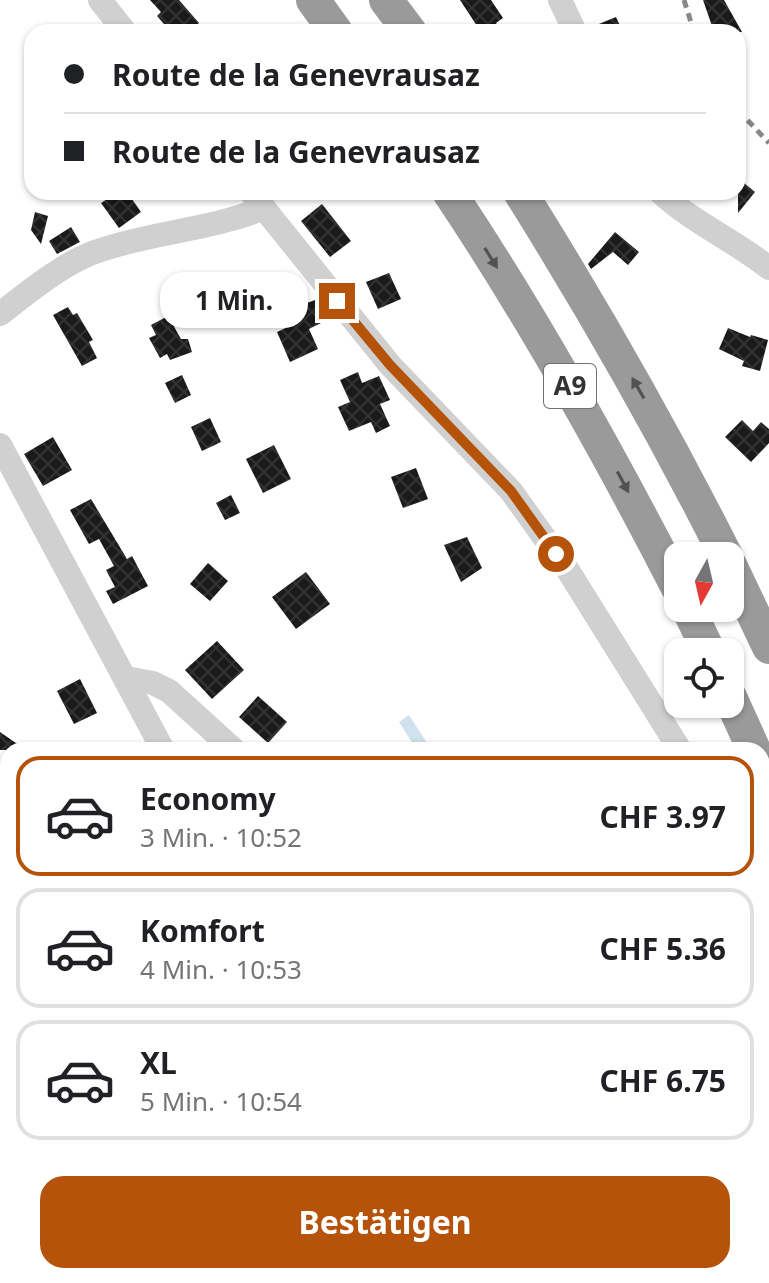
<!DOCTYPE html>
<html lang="de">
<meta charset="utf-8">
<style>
:root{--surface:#fff;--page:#f2f2f2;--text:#202124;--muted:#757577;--line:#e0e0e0;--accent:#b45309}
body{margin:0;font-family:"Noto Sans",sans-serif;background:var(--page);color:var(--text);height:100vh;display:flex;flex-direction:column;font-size:30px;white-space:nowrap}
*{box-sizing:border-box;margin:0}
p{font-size:26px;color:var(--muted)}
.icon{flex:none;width:44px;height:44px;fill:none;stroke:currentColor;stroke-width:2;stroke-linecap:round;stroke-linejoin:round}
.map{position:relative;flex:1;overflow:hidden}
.panel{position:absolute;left:0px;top:742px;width:770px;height:542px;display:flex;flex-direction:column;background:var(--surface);border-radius:24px 24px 0 0;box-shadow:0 2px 6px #0004}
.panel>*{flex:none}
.guide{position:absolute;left:24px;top:24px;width:722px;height:176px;border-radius:24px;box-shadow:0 2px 6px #0004;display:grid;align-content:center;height:176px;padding:0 40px;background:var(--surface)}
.needle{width:52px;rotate:188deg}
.fabs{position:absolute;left:664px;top:542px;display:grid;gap:16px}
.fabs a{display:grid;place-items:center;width:80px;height:80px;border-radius:16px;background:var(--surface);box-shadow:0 2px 6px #0004;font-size:40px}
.end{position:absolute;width:36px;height:36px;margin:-18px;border:10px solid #b45309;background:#fff;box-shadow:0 0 0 4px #fff}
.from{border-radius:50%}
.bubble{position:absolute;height:56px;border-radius:24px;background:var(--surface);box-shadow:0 2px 6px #0004;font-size:26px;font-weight:700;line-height:56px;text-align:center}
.guide b{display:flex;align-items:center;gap:28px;height:76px;font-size:30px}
.guide b+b{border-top:2px solid var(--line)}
.guide i{width:20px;height:20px;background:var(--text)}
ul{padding:14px 0 0;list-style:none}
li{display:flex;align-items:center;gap:24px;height:120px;margin:0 16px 12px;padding:0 24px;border:4px solid var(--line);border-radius:24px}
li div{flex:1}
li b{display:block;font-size:30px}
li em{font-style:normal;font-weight:700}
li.active{border-color:var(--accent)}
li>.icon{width:72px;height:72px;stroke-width:1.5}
.cta{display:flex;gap:16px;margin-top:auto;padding:16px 40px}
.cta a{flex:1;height:92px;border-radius:24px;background:var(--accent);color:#fff;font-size:32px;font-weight:700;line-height:92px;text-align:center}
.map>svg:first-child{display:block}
</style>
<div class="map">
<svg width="769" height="1283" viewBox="0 0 769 1283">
<defs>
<pattern id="building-cross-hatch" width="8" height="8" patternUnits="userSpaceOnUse" patternTransform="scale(2)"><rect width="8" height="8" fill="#1a1a1a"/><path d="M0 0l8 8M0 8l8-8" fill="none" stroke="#333"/></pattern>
</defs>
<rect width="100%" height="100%" fill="#fff"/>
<path fill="#cfe2ee" d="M 409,715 L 429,746 L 417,750 L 399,722 Z"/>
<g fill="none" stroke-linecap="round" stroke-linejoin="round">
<path stroke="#cfe2ee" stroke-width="5" d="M 472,1276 L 478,1283"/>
</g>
<g fill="url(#building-cross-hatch)">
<path d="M 150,0 L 179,0 L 199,23 L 189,32 L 171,32 L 157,16 L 161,12 Z"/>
<path d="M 460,0 L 491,0 L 503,18 L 496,23 L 502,32 L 481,32 Z"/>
<path d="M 703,0 L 724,0 L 742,32 L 714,32 Z"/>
<path d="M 616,17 L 623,32 L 590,32 L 589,28 Z"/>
<path d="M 738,178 L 755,192 L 738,213 Z"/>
<path d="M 118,192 L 127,192 L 141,212 L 119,228 L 101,203 Z"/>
<path d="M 322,204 L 351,241 L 330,257 L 301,221 Z"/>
<path d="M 35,212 L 48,216 L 41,244 L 31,230 Z"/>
<path d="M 71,227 L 80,242 L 57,254 L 49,241 Z"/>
<path d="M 615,232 L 639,252 L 628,265 L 613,252 L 591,269 L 588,264 Z"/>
<path d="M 389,273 L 401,299 L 378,309 L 366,282 Z"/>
<path d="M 298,284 L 307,303 L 315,300 L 325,321 L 309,329 L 318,349 L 290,362 L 277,332 L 290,326 L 276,295 Z"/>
<path d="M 68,307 L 73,315 L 77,313 L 93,340 L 89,342 L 97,358 L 82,366 L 53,315 Z"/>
<path d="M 168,316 L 181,339 L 188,339 L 192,352 L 170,360 L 167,354 L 160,358 L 149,338 L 156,335 L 151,325 Z"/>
<path d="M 728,328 L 750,337 L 751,335 L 768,340 L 760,371 L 742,366 L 744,361 L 719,349 Z"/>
<path d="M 358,372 L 362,383 L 379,376 L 390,400 L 380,404 L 390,426 L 376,433 L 371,422 L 349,431 L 338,407 L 350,402 L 340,380 Z"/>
<path d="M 182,375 L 191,395 L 175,403 L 165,383 Z"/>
<path d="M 210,418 L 221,442 L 202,451 L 191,427 Z"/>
<path d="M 742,420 L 753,431 L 761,422 L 769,429 L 769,443 L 751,462 L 725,437 Z"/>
<path d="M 53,437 L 72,470 L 43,486 L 24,454 Z"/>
<path d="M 274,445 L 291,479 L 263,493 L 246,459 Z"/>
<path d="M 416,468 L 428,499 L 403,508 L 391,477 Z"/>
<path d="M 231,495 L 240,513 L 225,520 L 216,503 Z"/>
<path d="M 91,499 L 127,559 L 132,556 L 148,586 L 113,604 L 106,591 L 115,587 L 106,570 L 114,566 L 99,539 L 89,544 L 70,510 Z"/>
<path d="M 467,537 L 482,568 L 461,582 L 444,545 Z"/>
<path d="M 208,563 L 228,581 L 210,601 L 190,584 Z"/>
<path d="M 306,572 L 330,604 L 296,629 L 272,597 Z"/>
<path d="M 217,641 L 244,670 L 212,699 L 185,670 Z"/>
<path d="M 80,679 L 97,713 L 74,724 L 57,691 Z"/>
<path d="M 258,696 L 287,722 L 268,743 L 239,717 Z"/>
<path d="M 0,732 L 26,750 L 0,750 Z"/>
</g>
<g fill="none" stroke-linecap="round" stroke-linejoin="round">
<g stroke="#d0d0d0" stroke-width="24">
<path d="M 100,0 L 125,32"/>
<path d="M 560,0 L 575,32"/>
<path d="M 251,192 L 390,365 L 511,491 L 569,572 L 680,750"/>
<path d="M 660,192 C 693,223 734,240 769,268"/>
<path d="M 0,314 C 27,293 66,261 98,251 C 152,232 211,230 264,208"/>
<path d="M 0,445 L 163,750"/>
<path d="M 126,678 L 153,683 L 169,691 L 234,750"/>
<path d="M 762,1015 L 769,1075"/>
<path d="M 762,1223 L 769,1234"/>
<path d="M 210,1276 L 214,1283"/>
</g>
<g stroke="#9a9a9a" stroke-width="34">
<path d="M 313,0 L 336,32"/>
<path d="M 386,0 L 410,32"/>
<path d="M 449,192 C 534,319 608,452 678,588"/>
<path d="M 520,192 C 594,310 663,431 726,556"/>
<path d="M 730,565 L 769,647"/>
<path d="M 688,608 L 709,652"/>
<path d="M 730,697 L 754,750"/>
<path d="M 762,768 L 769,785"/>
</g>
<g stroke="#888" stroke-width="5" stroke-dasharray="8 6" stroke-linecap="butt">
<path d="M 684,0 L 694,32"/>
<path d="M 738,110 L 769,143"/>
<path d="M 0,1223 L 8,1235"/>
<path d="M 35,1276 L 40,1283"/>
</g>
</g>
<defs><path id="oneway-solid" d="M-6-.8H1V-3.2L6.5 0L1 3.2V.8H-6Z" transform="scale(2)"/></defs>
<g fill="#525252">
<use href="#oneway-solid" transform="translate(491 258) rotate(58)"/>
<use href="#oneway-solid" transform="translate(638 388) rotate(-120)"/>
<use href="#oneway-solid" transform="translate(623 482) rotate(62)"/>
</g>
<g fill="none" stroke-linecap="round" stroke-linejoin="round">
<path stroke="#b45309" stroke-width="10" d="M 337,301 L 390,365 L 511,491 L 556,554"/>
</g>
<g text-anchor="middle" stroke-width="8" stroke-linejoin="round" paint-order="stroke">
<rect fill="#fff" stroke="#707070" stroke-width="2" x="544" y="364" width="52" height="44" rx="6"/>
<g font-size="26" font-weight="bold" fill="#333">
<text x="570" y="395">A9</text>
</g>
</g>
</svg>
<div class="fabs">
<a><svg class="needle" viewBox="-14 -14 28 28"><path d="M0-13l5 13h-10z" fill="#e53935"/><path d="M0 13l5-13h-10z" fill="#757577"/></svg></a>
<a><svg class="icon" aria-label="locate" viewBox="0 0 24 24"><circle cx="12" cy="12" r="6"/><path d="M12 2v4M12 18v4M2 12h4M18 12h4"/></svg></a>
</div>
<i class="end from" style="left:556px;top:554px"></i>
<i class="end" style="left:337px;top:301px"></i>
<div class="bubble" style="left:160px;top:272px;width:148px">1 Min.</div>
<div class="guide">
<b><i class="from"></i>Route de la Genevrausaz</b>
<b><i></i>Route de la Genevrausaz</b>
</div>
<section class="panel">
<ul>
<li class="active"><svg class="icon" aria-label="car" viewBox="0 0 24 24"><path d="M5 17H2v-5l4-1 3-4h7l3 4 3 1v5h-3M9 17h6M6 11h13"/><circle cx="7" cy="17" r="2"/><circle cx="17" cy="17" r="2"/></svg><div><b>Economy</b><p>3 Min. · 10:52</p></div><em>CHF 3.97</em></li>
<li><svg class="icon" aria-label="car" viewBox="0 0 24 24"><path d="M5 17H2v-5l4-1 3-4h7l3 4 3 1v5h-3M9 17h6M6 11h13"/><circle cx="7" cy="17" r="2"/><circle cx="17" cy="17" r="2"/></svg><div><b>Komfort</b><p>4 Min. · 10:53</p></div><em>CHF 5.36</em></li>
<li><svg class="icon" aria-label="car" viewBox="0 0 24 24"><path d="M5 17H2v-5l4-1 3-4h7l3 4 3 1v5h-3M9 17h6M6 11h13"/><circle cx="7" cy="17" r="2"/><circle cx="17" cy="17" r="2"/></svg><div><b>XL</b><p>5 Min. · 10:54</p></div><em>CHF 6.75</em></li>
</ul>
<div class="cta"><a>Bestätigen</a></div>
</section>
</div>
